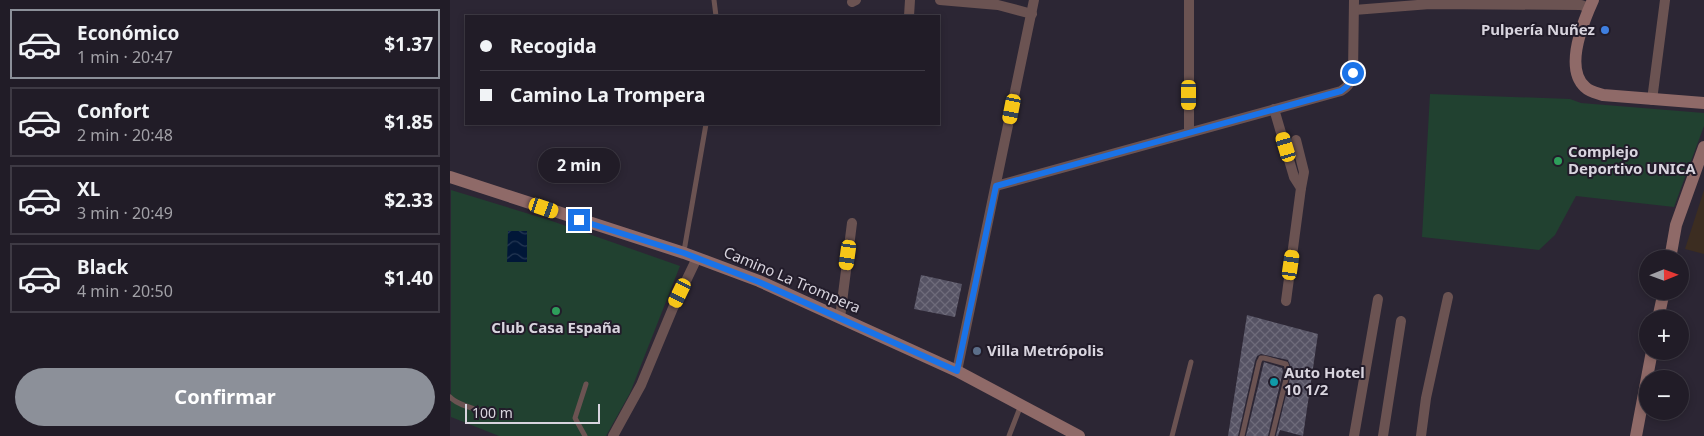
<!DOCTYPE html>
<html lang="es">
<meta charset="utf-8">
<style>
:root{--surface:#211c27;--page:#2d2933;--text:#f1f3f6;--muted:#a2a1a7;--line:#3e3a44;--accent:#8c9099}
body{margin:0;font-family:"Noto Sans",sans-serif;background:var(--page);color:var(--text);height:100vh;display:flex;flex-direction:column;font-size:19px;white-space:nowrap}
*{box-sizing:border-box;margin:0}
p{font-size:16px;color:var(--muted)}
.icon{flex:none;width:28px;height:28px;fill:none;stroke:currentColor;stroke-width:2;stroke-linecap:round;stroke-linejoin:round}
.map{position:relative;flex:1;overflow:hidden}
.sheet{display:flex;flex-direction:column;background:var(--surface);width:450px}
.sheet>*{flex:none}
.banner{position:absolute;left:15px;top:15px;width:475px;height:110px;border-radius:0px;box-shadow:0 2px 8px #0003,0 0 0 1px var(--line);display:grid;align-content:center;height:110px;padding:0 15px;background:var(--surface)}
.needle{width:32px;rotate:89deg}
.buttons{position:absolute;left:1189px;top:250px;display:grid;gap:10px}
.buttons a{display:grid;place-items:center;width:50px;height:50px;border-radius:50%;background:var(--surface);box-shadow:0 2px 8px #0003,0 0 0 1px var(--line);font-size:25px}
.scale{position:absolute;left:15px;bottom:12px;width:135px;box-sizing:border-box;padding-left:5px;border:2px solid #d8d4de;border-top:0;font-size:14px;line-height:18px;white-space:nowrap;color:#d8d4de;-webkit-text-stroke:4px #221c2a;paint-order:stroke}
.end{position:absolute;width:22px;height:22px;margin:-11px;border:6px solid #1a73e8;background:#fff;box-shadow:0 0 0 2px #fff}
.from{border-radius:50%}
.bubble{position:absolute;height:35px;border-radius:18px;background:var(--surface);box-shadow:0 2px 8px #0003,0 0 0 1px var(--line);font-size:16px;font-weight:700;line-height:35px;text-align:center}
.car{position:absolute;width:15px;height:30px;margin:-15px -8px;border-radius:6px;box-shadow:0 0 4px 1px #0007;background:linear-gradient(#f5c518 24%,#345 0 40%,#f5c518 0 76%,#345 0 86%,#f5c518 0)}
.banner b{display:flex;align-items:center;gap:18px;height:48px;font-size:19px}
.banner b+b{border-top:1px solid var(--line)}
.banner i{width:12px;height:12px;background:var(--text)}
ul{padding:9px 0 0;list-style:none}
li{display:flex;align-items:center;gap:15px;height:70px;margin:0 10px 8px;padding:0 5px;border:2px solid var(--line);border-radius:0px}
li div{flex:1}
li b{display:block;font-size:19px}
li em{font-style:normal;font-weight:700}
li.current{border-color:var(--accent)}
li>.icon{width:45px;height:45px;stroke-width:1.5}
.button{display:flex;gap:10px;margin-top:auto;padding:10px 15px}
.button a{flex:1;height:58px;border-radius:30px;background:var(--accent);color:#fff;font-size:20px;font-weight:700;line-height:58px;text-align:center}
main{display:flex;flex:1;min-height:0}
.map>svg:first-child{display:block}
</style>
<main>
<section class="sheet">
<ul>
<li class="current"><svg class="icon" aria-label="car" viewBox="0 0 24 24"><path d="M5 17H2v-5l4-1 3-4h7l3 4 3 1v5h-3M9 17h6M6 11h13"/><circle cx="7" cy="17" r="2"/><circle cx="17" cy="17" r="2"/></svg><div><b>Económico</b><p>1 min · 20:47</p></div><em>$1.37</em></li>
<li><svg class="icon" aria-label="car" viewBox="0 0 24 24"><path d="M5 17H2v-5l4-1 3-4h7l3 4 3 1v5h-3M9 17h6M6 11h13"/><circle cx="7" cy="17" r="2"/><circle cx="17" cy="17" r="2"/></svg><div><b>Confort</b><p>2 min · 20:48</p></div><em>$1.85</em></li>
<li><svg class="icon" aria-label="car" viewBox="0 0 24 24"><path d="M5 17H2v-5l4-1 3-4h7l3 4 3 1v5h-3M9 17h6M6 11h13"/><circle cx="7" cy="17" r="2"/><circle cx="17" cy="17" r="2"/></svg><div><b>XL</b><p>3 min · 20:49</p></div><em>$2.33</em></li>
<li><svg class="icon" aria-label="car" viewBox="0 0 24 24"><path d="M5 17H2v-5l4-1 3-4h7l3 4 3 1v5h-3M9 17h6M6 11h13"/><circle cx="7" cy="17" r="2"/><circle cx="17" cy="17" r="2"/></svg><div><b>Black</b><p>4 min · 20:50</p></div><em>$1.40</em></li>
</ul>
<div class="button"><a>Confirmar</a></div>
</section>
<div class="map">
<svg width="1254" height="436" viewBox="0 0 1254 436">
<defs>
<pattern id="water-waves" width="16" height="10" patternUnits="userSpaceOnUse" patternTransform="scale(1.25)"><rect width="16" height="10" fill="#011738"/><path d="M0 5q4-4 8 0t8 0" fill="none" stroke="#253854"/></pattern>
<pattern id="building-cross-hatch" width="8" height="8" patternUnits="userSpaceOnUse" patternTransform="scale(1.25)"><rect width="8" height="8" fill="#565364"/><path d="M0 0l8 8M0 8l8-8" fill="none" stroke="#6e6b7a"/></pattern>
</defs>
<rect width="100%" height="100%" fill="#2c2634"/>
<path fill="#3c2d21" d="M 1254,190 L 1254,254 L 1235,249 Z"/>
<g fill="#214130">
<path d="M 980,94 L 1120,99 L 1131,103 L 1254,113 L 1254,126 L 1224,207 L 1126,196 L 1105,235 L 1089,250 L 972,237 Z"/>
<path d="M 1,190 L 99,220 L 230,266 L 180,393 L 156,436 L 49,436 L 1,417 Z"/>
</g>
<path fill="url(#water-waves)" d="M 58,231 L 77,231 L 77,262 L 57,262 Z"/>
<g fill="url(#building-cross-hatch)">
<path d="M 471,275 L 512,284 L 505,317 L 464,309 Z"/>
<path d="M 797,315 L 868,334 L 853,436 L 830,430 L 828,436 L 826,436 L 842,370 L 838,360 L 811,354 L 807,356 L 805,361 L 788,436 L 778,436 Z"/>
<path d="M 814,362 L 832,368 L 833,371 L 818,436 L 796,436 Z"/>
</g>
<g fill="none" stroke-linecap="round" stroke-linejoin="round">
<g stroke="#6b5352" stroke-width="5">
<path d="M 264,0 L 266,16"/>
<path d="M 234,251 L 256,124"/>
<path d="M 0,397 C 8,406 27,409 38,413"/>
<path d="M 135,436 L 125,418 L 136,384"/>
<path d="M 559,436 L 571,405"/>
<path d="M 722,436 L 741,362"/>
<path d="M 792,436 L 809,362 L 811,358 L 814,358 L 836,364 L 838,371 L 822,436"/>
</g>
<g stroke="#6b5352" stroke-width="10">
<path d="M 490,0 L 548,5 L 582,14"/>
<path d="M 402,2 L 406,0"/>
<path d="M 904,10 L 980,4 L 1131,5 L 1139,8"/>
<path d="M 459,16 L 460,0"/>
<path d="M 1202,100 L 1215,0"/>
<path d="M 824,109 L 844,177 L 851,188 L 836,301"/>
<path d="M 739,132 L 739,0"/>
<path d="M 846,140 L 854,172 L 851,188"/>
<path d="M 546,186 L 891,91 C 899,86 901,82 903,73 L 904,0"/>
<path d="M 390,318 L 402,223"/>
<path d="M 507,371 L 584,0"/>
<path d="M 163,436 L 191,385 L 223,308 L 247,258"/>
<path d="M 904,436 L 928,299"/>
<path d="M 933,436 L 951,321"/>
<path d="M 971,436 L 976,398 L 998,297"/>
</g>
<g stroke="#8f6a68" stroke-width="12">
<path d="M 1143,0 C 1133,22 1114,68 1135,87 C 1140,92 1147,93 1153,95 L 1254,103"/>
<path d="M 0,177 L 234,253 L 309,281 L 507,371 L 629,436"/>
<path d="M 1220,259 L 1226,225 L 1254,147"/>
<path d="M 1208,319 L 1214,291"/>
<path d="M 1186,436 L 1202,351"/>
</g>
</g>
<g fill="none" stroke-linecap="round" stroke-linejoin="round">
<path stroke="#1a73e8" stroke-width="6" d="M 129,220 L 234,253 L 309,282 L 507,371 L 546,186 L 891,91 C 899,86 901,82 903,73"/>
</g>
<circle fill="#3f7fe0" stroke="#221c2a" stroke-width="2" cx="1155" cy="30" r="5"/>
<g fill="#2e9e5b" stroke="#221c2a" stroke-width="2">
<circle cx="1108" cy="161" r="5"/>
<circle cx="106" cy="311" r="5"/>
</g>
<circle fill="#5c6f8a" stroke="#221c2a" stroke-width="2" cx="527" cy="351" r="5"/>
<circle fill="#0f9aa8" stroke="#221c2a" stroke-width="2" cx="824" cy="382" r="5"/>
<g text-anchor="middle" stroke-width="4" stroke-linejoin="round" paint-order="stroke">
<g font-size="15" font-weight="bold" fill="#d8d4de" stroke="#221c2a" text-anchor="start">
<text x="1145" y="35" text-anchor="end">Pulpería Nuñez</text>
<text x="1118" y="157">Complejo<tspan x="1118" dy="17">Deportivo UNICA</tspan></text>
<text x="106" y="333" text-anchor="middle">Club Casa España</text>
<text x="537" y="356">Villa Metrópolis</text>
<text x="834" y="378">Auto Hotel<tspan x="834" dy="17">10 1/2</tspan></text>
</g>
<g font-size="15" fill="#d8d4de" stroke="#221c2a">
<text transform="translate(342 280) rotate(23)" y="5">Camino La Trompera</text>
</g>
</g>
</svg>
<div class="buttons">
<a><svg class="needle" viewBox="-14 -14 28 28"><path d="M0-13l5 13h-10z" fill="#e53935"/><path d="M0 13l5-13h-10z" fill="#a2a1a7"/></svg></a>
<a>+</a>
<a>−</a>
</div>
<div class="scale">100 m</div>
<i class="end from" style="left:903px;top:73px"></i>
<i class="end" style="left:129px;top:220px"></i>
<div class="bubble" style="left:88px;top:148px;width:82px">2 min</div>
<i class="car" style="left:739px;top:95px;rotate:180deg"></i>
<i class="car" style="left:562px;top:109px;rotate:191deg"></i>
<i class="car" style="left:836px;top:147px;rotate:343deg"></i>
<i class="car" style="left:94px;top:208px;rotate:109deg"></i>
<i class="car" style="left:398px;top:255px;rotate:188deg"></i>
<i class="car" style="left:841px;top:265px;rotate:8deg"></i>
<i class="car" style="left:230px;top:293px;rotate:206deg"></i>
<div class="banner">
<b><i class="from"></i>Recogida</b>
<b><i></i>Camino La Trompera</b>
</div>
</div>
</main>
